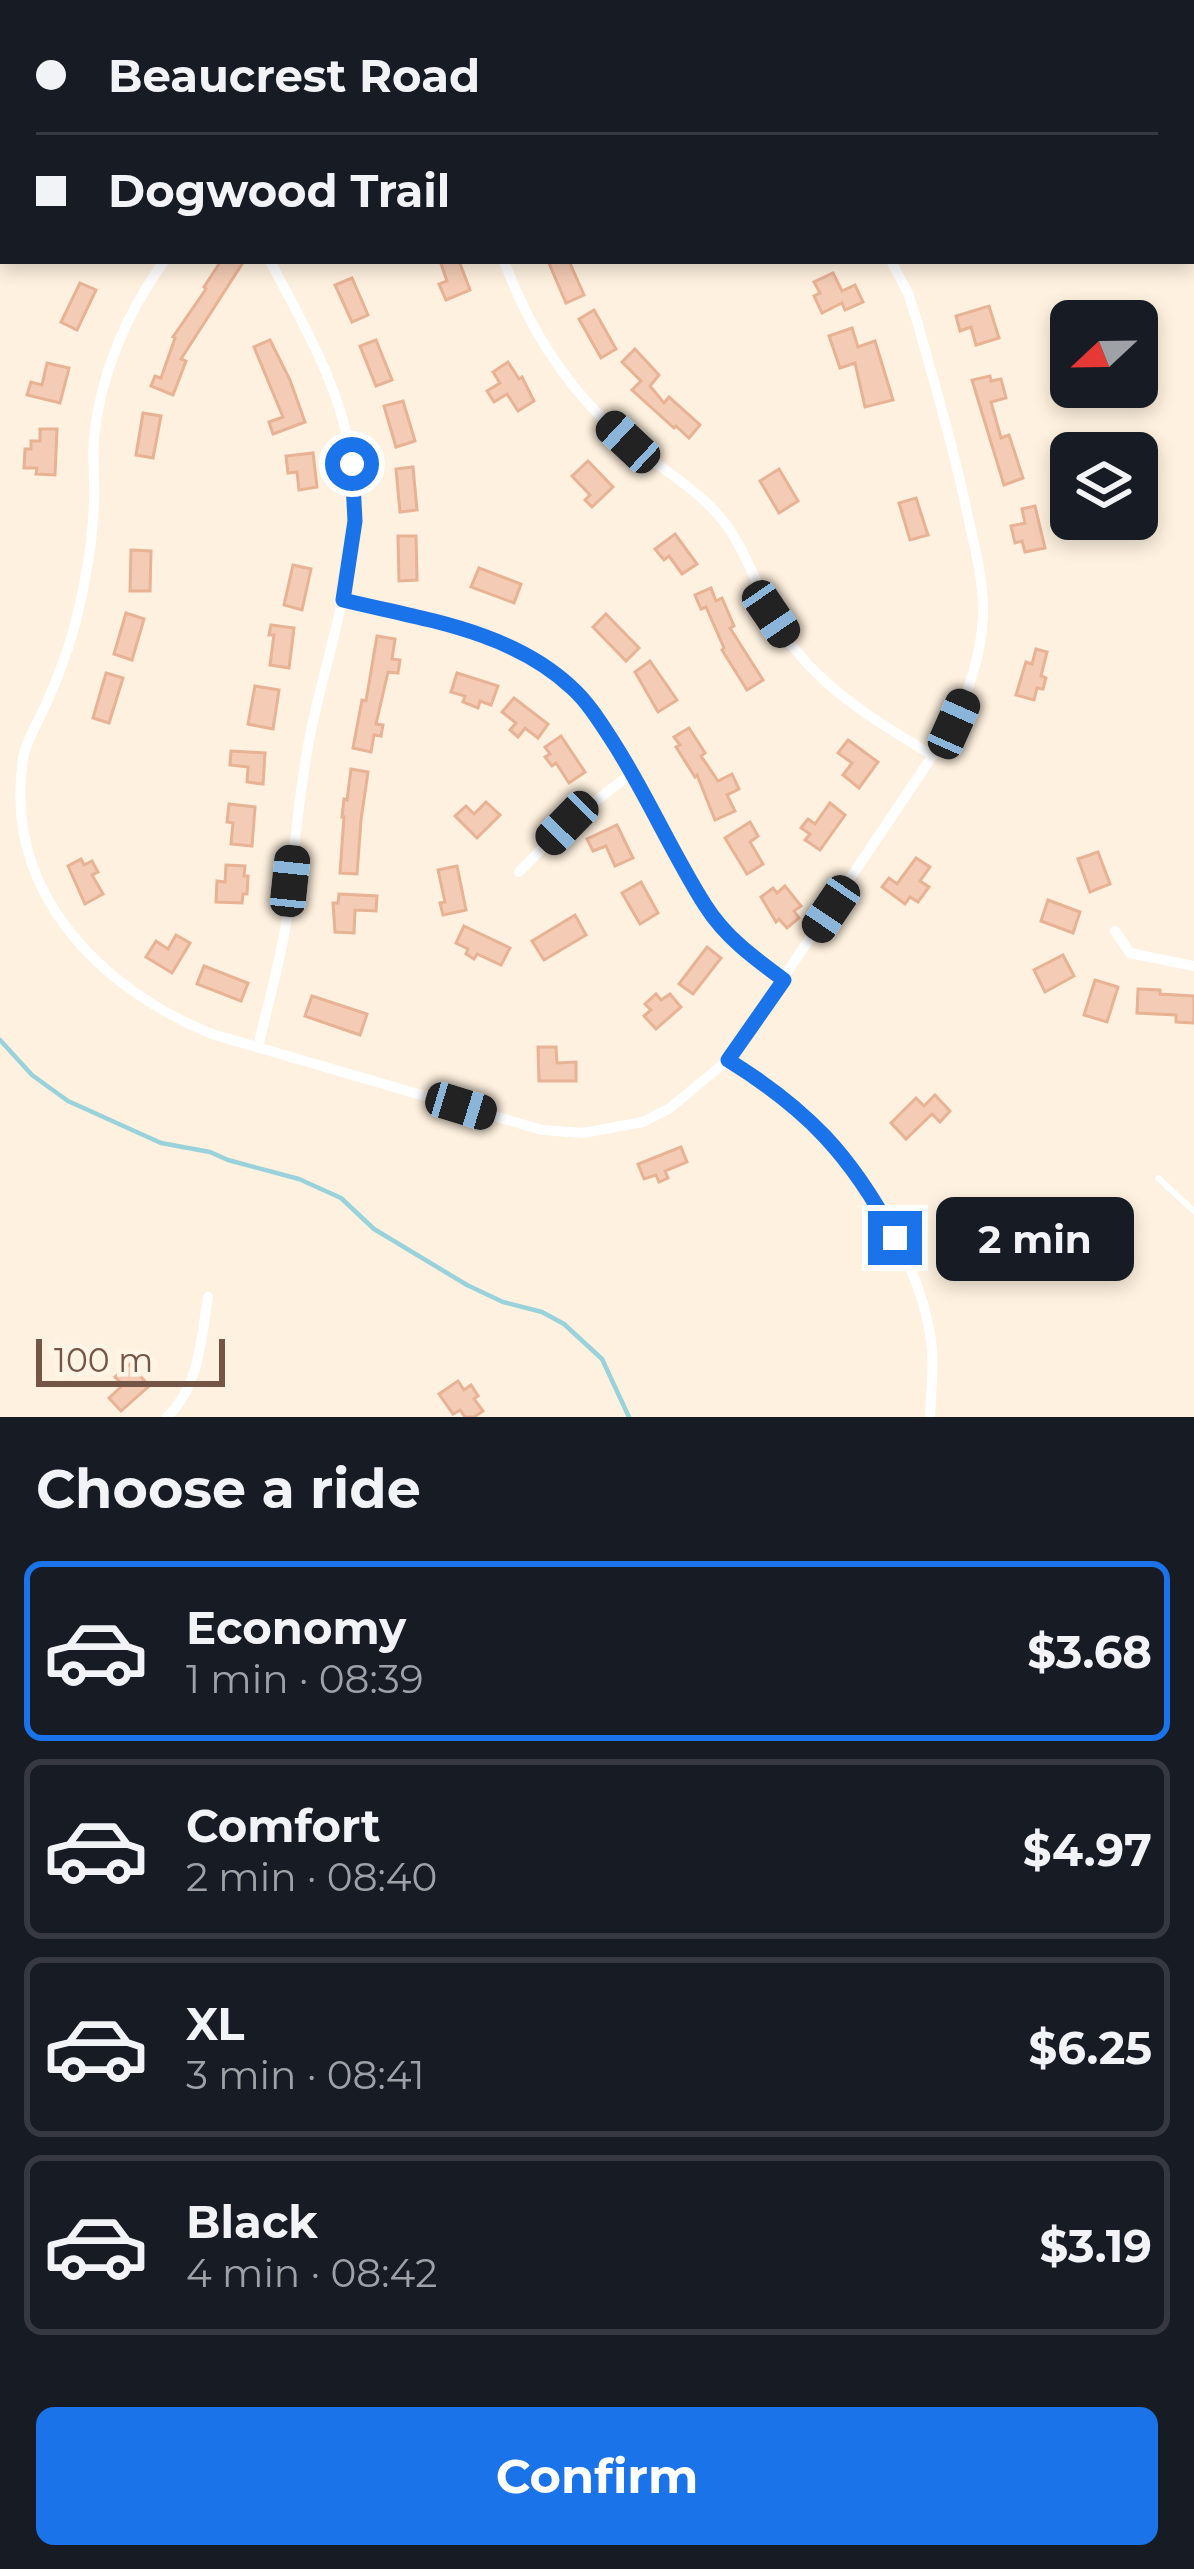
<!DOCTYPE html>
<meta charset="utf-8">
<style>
:root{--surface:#171b24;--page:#20242c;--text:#f1f3f6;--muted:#9ea1a6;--line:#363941;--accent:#1a73e8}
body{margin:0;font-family:Montserrat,sans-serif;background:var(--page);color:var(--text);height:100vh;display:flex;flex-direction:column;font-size:45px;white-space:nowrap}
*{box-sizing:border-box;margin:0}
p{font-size:39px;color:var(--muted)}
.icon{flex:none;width:66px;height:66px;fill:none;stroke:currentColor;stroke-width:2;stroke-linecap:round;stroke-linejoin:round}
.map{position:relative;height:1417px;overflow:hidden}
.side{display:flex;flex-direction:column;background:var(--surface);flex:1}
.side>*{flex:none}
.banner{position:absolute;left:0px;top:0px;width:1194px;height:264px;box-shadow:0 6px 18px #0003;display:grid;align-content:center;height:264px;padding:0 36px;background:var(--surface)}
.needle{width:78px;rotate:248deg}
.fabs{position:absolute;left:1050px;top:300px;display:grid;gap:24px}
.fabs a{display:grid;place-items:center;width:108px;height:108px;border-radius:18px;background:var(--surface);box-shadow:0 6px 18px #0003;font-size:60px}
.scale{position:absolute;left:36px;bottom:30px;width:189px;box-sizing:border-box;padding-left:12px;border:6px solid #755546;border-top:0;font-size:33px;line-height:42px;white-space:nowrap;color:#755546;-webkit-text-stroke:9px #fff5e7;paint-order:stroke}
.end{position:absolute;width:54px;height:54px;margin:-27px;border:15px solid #1a73e8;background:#fff;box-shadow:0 0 0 6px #fff}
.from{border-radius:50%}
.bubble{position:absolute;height:84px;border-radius:18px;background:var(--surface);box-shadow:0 6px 18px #0003;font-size:39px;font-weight:700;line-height:84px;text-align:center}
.car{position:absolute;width:36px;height:72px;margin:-36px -18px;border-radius:15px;box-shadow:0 0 9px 3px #0007;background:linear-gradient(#222 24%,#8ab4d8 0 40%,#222 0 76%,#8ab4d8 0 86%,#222 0)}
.banner b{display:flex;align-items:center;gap:42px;height:114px;font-size:45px}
.banner b+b{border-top:3px solid var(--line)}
.banner i{width:30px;height:30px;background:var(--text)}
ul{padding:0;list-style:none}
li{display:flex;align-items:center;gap:36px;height:180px;margin:0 24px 18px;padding:0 12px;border:6px solid var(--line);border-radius:18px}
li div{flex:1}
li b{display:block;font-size:45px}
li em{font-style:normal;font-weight:700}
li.selected{border-color:var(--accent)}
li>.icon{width:108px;height:108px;stroke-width:1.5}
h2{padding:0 36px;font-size:54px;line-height:144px}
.primary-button{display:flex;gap:24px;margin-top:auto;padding:24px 36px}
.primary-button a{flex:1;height:138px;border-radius:18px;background:var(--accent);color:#fff;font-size:48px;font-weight:700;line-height:138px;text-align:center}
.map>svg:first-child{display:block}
</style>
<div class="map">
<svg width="1194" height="1417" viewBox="0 0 1194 1417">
<rect width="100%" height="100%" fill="#fef1df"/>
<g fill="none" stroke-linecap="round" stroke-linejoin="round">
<path stroke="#99d2da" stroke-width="4.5" d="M 0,1040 L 32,1075 L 68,1101 L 161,1143 L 210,1152 L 228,1160 L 299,1179 L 341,1198 L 374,1229 L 467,1285 L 503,1302 L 542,1312 L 564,1324 L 602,1359 L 629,1417"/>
</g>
<g fill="#f4ccb5" stroke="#e8b295" stroke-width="3">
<path d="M 221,261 L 244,261 L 181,359 L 186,361 L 173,395 L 151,386 L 155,376 L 161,378 L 175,338 L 173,337 L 206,289 L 204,287 Z"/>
<path d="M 440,261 L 459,261 L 470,290 L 446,300 L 439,284 L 447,281 Z"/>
<path d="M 548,261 L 569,261 L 584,295 L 566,303 Z"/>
<path d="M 833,273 L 842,291 L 855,285 L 863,302 L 845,310 L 842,303 L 822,313 L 814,296 L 820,293 L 814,282 Z"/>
<path d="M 352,278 L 368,315 L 352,322 L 335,285 Z"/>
<path d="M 80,283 L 96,290 L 77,330 L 61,322 Z"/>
<path d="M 989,306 L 999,338 L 976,345 L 971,327 L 960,331 L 956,316 Z"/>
<path d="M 594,310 L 616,349 L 601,358 L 579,319 Z"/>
<path d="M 852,328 L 858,347 L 875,341 L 893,400 L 865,407 L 855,363 L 840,368 L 829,336 Z"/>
<path d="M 270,340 L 290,380 L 305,422 L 273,434 L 269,422 L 283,417 L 254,347 Z"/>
<path d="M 376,340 L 392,380 L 376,386 L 360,346 Z"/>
<path d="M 635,349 L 659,375 L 650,386 L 664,403 L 669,397 L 700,425 L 689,438 L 676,426 L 674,428 L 632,390 L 641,381 L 622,362 Z"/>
<path d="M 508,362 L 519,379 L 522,377 L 534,401 L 518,411 L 507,394 L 494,402 L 487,391 L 500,383 L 493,372 Z"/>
<path d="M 47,363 L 69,368 L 60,403 L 27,395 L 31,382 L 42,385 Z"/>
<path d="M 990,376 L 991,381 L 1001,379 L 1006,398 L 991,402 L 1001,438 L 1009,435 L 1023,478 L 1004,485 L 972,380 Z"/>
<path d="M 403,401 L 415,441 L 396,447 L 384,406 Z"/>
<path d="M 143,413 L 161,416 L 153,458 L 136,455 Z"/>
<path d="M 40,429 L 57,429 L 55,475 L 36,474 L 37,468 L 24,468 L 25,449 L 31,449 L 31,441 L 40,441 Z"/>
<path d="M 313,453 L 317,487 L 299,490 L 297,472 L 288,473 L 286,456 Z"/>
<path d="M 588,461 L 613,487 L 592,507 L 585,500 L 590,495 L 572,476 Z"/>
<path d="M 413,467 L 417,510 L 400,512 L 396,469 Z"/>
<path d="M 779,469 L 798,501 L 779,513 L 760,481 Z"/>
<path d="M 916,498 L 928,535 L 910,540 L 899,503 Z"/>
<path d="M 1035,506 L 1045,548 L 1025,552 L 1022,541 L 1015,543 L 1011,526 L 1025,523 L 1022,509 Z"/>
<path d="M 675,534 L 697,564 L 682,574 L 669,556 L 664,560 L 655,549 Z"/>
<path d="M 398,536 L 416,536 L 417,580 L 399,581 Z"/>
<path d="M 131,550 L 151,551 L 150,591 L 130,591 Z"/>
<path d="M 293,565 L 311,569 L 302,610 L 284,605 Z"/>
<path d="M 479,568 L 521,584 L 514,603 L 471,587 Z"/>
<path d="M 711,588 L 716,601 L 722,598 L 734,626 L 730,628 L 763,680 L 747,690 L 722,650 L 724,648 L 706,607 L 701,609 L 695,595 Z"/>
<path d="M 126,613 L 144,619 L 132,660 L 114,654 Z"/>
<path d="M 606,614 L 639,648 L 626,661 L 593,627 Z"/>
<path d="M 271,625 L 294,628 L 289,668 L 270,665 L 274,635 L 269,635 Z"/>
<path d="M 377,636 L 395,639 L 392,659 L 400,660 L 398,673 L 388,672 L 376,724 L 383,725 L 381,736 L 374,735 L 371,752 L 353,748 L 362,700 L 366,701 Z"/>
<path d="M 1036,649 L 1047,652 L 1041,676 L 1046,678 L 1043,689 L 1037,688 L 1034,700 L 1016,695 L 1026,662 L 1032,664 Z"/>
<path d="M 650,661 L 677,700 L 658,712 L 635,672 Z"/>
<path d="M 106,673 L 123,678 L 109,723 L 93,718 Z"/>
<path d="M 457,673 L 498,686 L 491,705 L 480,701 L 478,708 L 463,702 L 465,696 L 451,692 Z"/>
<path d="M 255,686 L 279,690 L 273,729 L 248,724 Z"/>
<path d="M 514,698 L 548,724 L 538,738 L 525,728 L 518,737 L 510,730 L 516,723 L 502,712 Z"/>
<path d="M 689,728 L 705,753 L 701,756 L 718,781 L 732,774 L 739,789 L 727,795 L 735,811 L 715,820 L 697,775 L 695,777 L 676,747 L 680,745 L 674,737 Z"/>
<path d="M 561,736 L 585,772 L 569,783 L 556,763 L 552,766 L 545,757 L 550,754 L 545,747 Z"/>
<path d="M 848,740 L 878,762 L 859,788 L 843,775 L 852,763 L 838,753 Z"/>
<path d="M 231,751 L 265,753 L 263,784 L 247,782 L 248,767 L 230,765 Z"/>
<path d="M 351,769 L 368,772 L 361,820 L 357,874 L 340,873 L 344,817 L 342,817 L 344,799 L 347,800 Z"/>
<path d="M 486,802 L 500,815 L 477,838 L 455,816 L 466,806 L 474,814 Z"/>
<path d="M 830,803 L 845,815 L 820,850 L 805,840 L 810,834 L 801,828 L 808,819 L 815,824 Z"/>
<path d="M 229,804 L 255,807 L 252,846 L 231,844 L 233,823 L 227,822 Z"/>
<path d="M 750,822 L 758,836 L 750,842 L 763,864 L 747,874 L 725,838 Z"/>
<path d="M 617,825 L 633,858 L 615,866 L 606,846 L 593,851 L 587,839 Z"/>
<path d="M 1098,852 L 1110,884 L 1090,892 L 1078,859 Z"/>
<path d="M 916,858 L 930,867 L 920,881 L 929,887 L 918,902 L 910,897 L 905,904 L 882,887 L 889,878 L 897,884 Z"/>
<path d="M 81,859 L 84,865 L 92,861 L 98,872 L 92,875 L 103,894 L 85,904 L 68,866 Z"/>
<path d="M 226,865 L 245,866 L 244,876 L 248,876 L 247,894 L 243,894 L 242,903 L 216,902 L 217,881 L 225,882 Z"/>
<path d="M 457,866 L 466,910 L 443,915 L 440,903 L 445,902 L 438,870 Z"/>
<path d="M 641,882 L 658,913 L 640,924 L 622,893 Z"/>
<path d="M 785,886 L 801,906 L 794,911 L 799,918 L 787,928 L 779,919 L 776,922 L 761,897 L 773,888 L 777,893 Z"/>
<path d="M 339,894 L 377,896 L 376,911 L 355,910 L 354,933 L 335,932 L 333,903 L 338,903 Z"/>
<path d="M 1048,900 L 1080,912 L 1073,933 L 1041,921 Z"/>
<path d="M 575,915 L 586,935 L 544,960 L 532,941 Z"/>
<path d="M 464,926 L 510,948 L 501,965 L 477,954 L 474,959 L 466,954 L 468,949 L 456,943 Z"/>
<path d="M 176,935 L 190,943 L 172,973 L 146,957 L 156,941 L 168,949 Z"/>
<path d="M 707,947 L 721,958 L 693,994 L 679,984 Z"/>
<path d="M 1063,955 L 1074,976 L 1045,992 L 1034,970 Z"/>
<path d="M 204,966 L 248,983 L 241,1001 L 197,984 Z"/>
<path d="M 1095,980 L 1118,987 L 1107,1022 L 1084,1015 Z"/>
<path d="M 1138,989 L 1160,990 L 1160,994 L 1194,996 L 1194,1023 L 1176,1022 L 1176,1015 L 1137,1013 Z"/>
<path d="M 656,994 L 661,1000 L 670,994 L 681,1007 L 656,1029 L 644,1016 L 651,1010 L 645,1004 Z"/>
<path d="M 312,996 L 367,1014 L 360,1035 L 305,1016 Z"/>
<path d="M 538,1047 L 556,1047 L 557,1063 L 576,1062 L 576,1081 L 539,1081 Z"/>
<path d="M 935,1095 L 950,1111 L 940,1122 L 932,1114 L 906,1139 L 891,1123 L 916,1098 L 924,1106 Z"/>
<path d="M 681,1147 L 687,1162 L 665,1171 L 668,1178 L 659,1182 L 656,1175 L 644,1179 L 638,1164 Z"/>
<path d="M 130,1364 L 149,1386 L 121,1411 L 109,1398 L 123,1385 L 115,1377 Z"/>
<path d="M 458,1381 L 464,1390 L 471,1385 L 478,1396 L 474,1399 L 483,1411 L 474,1417 L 465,1417 L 460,1410 L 453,1414 L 439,1394 Z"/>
</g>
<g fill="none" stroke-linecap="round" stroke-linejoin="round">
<g stroke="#d9b099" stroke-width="3" stroke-dasharray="3 9" stroke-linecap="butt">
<path d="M 21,0 L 22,3"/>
<path d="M 0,33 L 3,29"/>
</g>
<path stroke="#fff" stroke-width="6" d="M 1158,1178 L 1194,1211"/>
<g stroke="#fff" stroke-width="10">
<path d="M 64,0 L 66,3"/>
<path d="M 354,0 L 358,3"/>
<path d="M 1007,0 L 1011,3"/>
<path d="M 327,3 L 329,0"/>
<path d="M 1191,153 L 1194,152"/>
<path d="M 1191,163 L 1194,171"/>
<path d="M 164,261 C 127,313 101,373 94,437 C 92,458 95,480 94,501 C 93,525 91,550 86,573 C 79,616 67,656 50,695 C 42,715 30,733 24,753 C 0,890 99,988 212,1034 L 542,1130 L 583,1133 L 643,1122 L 670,1108 L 728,1060 L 954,724 C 969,689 981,655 983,617 C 984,586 977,556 970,526 C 956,457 936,389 917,321 L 908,293 L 891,261"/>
<path d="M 504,261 C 530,331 568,391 626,440 C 654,464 687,482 712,508 C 742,539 752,575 770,611 C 805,679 869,717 932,755"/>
<path d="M 342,600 C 420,619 510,630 571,687 C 589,703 602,725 615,745 C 648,797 672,854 705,905 C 725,937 754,958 784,980"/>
<path d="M 519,872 L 567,823 L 632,773"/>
<path d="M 1115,931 L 1130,953 L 1194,966"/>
<path d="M 258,1048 C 267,1006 280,964 286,923 C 294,862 297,802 309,741 C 326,650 365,558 352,463 C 342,390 304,325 270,261"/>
<path d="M 728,1060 C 751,1074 775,1088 796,1107 C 855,1159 917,1255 930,1334 C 935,1361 931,1390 930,1417"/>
<path d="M 167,1417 C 200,1386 201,1338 208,1297"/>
</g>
<g stroke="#ffd495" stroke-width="18">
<path d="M 46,3 L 48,0"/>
<path d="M 0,67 L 3,63"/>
</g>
</g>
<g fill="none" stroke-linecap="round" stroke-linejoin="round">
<path stroke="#1a73e8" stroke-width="15" d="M 352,464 L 355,521 L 343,600 C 421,619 510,630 571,687 C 589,703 602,725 615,745 C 648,797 672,853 705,905 C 725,937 754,958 784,980 L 728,1060 C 807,1109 851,1155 895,1238"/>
</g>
</svg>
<div class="fabs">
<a><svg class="needle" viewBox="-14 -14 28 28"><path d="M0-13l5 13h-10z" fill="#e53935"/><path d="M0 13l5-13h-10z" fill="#9ea1a6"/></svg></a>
<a><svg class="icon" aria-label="layers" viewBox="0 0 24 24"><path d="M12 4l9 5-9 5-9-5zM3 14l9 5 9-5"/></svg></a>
</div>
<div class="scale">100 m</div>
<i class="end from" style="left:352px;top:464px"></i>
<i class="end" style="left:895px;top:1238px"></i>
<div class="bubble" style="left:936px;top:1197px;width:198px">2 min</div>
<i class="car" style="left:628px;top:442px;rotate:313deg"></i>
<i class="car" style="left:771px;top:614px;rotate:146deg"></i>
<i class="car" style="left:954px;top:724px;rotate:24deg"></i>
<i class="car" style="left:567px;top:823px;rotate:224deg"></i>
<i class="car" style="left:290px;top:881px;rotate:6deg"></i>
<i class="car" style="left:831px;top:909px;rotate:214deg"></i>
<i class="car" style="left:461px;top:1106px;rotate:107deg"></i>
<div class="banner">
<b><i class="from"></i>Beaucrest Road</b>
<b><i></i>Dogwood Trail</b>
</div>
</div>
<section class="side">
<h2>Choose a ride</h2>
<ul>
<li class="selected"><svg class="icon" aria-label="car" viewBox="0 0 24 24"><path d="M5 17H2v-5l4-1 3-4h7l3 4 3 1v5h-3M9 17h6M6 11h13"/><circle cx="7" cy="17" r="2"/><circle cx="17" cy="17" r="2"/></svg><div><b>Economy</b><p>1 min · 08:39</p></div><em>$3.68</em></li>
<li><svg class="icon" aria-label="car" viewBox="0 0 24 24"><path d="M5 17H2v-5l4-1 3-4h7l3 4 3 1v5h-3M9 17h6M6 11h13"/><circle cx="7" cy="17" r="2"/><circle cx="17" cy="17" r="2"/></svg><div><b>Comfort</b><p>2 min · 08:40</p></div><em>$4.97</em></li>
<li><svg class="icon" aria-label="car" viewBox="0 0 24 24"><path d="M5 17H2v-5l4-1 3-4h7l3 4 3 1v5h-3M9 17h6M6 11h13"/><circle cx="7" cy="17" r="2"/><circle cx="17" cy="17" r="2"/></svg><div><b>XL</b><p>3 min · 08:41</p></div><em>$6.25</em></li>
<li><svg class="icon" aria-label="car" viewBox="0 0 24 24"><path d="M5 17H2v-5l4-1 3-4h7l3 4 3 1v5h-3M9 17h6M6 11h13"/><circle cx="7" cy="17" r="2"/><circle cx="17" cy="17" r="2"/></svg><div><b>Black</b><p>4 min · 08:42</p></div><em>$3.19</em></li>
</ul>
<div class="primary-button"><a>Confirm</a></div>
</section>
